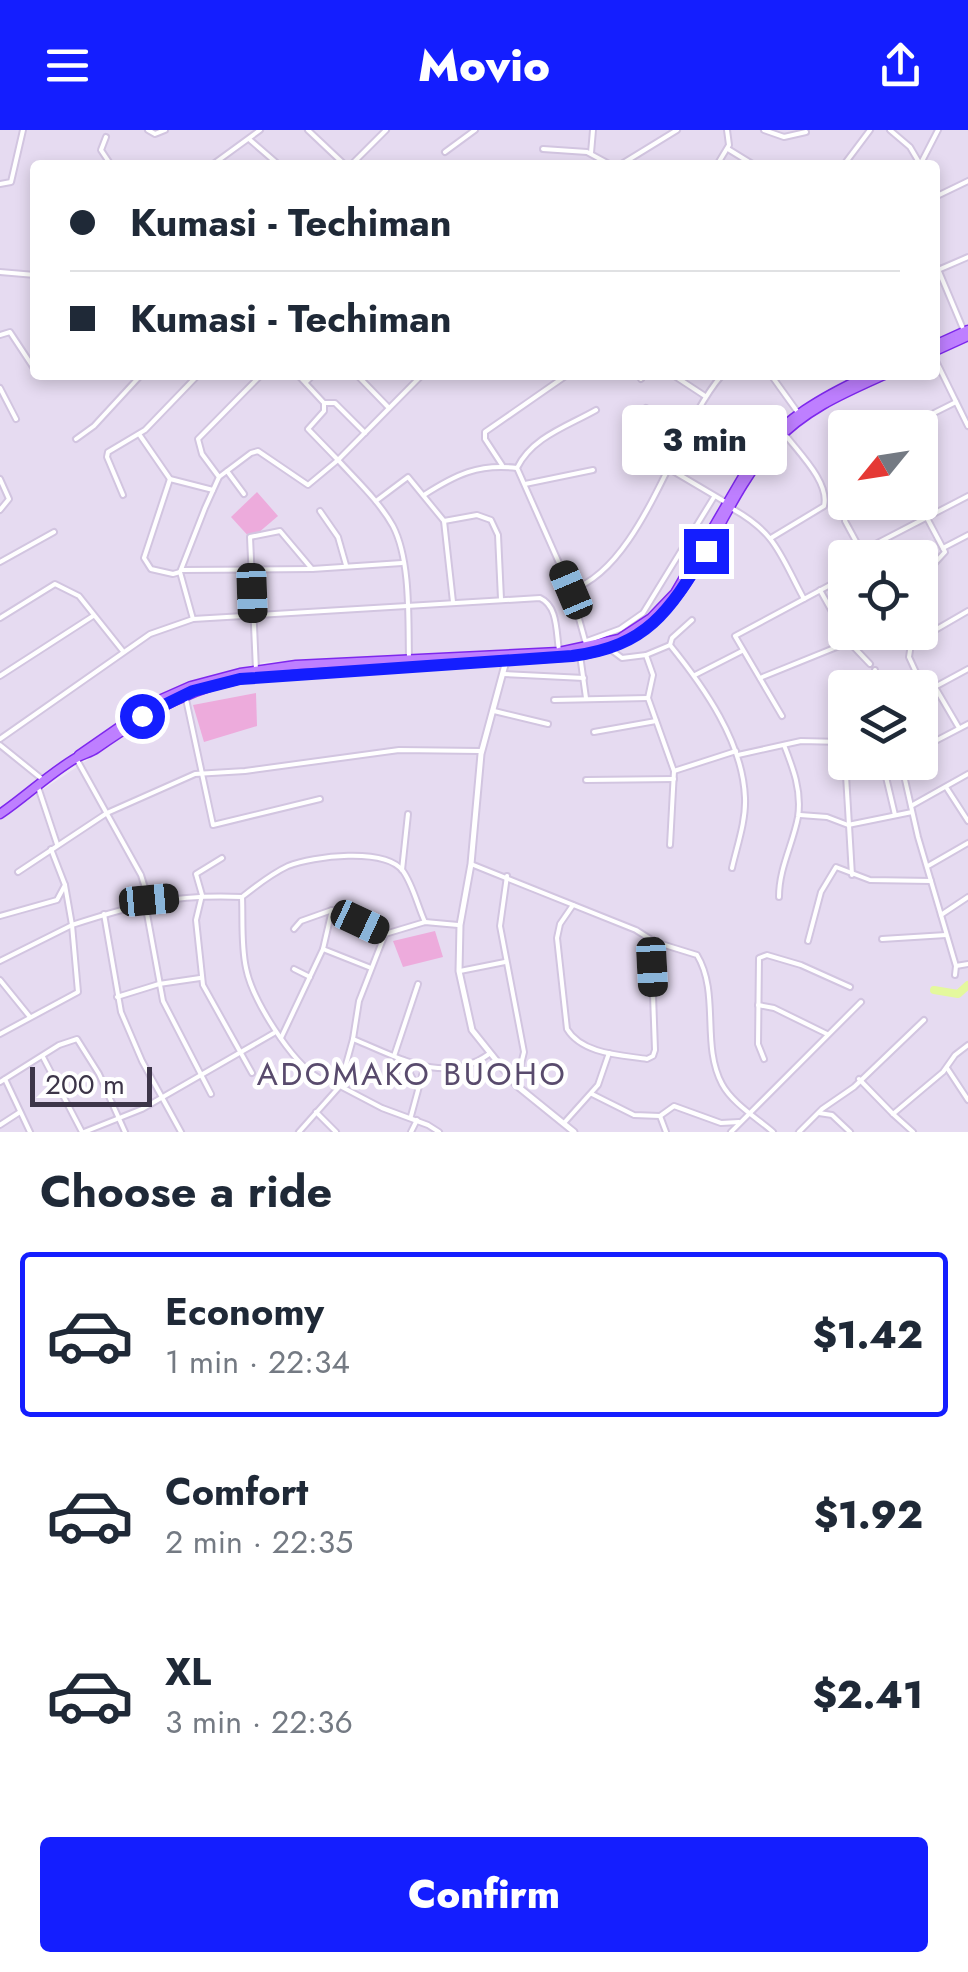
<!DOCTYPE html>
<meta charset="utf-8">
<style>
:root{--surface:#fff;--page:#f6f6f7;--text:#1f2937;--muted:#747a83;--line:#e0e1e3;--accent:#141eff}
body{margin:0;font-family:Jost,sans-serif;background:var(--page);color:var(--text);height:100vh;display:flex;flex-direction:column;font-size:38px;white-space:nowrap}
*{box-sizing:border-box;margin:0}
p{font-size:32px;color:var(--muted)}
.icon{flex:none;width:55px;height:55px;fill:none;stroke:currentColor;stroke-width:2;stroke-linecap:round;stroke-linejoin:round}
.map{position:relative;height:1002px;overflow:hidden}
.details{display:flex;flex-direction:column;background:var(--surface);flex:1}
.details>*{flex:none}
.hud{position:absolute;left:30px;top:30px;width:910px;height:220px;border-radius:10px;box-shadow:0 5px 15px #0003;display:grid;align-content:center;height:220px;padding:0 40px;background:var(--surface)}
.needle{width:65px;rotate:240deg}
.controls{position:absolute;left:828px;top:280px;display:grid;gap:20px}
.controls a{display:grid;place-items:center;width:110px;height:110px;border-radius:10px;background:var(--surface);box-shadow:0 5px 15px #0003;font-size:50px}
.scale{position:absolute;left:30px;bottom:25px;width:122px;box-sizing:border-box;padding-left:10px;border:5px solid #3d3549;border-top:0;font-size:28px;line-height:35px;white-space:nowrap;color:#3d3549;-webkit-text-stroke:8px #fff;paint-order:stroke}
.end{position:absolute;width:45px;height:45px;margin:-22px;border:12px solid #141eff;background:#fff;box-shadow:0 0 0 5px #fff}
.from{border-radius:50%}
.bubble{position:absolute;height:70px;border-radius:10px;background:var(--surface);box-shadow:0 5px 15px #0003;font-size:32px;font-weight:800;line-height:70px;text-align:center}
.car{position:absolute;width:30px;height:60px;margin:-30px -15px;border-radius:12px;box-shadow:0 0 8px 2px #0007;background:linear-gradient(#222 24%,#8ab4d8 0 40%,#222 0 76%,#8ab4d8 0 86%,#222 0)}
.hud b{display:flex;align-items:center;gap:35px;height:95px;font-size:38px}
.hud b+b{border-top:2px solid var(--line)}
.hud i{width:25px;height:25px;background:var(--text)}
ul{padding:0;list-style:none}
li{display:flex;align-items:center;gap:30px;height:165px;margin:0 20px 15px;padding:0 20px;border:5px solid transparent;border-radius:10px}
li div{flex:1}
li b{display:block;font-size:38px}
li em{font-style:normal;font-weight:800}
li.on{border-color:var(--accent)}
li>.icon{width:90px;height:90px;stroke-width:1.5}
h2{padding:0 40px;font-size:45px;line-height:120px}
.button{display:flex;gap:20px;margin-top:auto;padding:20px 40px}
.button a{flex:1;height:115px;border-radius:10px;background:var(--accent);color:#fff;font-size:40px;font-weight:800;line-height:115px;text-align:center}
header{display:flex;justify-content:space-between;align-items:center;height:130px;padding:0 40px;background:var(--accent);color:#fff;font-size:45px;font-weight:800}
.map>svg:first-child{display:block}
</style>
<header><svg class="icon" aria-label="menu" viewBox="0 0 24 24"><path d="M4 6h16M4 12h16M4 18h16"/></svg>Movio<svg class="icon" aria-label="share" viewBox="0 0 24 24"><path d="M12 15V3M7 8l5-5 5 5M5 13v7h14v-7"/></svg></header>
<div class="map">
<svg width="968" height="1002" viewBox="0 0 968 1002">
<rect width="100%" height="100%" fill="#eee7f5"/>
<g fill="#e6dbf1" fill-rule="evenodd">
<path d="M 0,0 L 968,0 L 968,196 L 935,212 L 935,35 L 35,35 L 35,245 L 860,245 L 799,279 L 757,316 L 667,465 L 631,498 L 609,509 L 570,518 L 522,521 L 505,519 L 451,525 L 265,532 L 219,543 L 168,560 L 144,573 L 0,677 Z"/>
<path d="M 968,209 L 968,1002 L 0,1002 L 0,688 L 98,623 L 123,602 L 185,567 L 233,554 L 516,533 L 578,531 L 629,515 L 650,502 L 684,467 L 751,351 L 780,312 L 810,288 L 889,245 L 935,245 L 935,223 ZM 845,298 L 920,298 L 920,372 L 845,372 ZM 845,428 L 920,428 L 920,502 L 845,502 ZM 845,558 L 920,558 L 920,632 L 845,632 Z"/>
</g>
<g fill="#edabdc">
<path d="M 257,362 L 278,386 L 251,409 L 231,387 Z"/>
<path d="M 256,563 L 257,596 L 204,612 L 193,575 Z"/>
<path d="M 435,801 L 443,827 L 403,837 L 393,811 Z"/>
</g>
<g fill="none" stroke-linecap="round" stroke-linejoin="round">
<path stroke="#e4f89d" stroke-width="8" d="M 934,860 L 958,864 L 968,855"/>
<defs>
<g id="minor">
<path d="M 148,0 L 155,4 L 165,0"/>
<path d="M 308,0 L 345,35"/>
<path d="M 764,0 L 784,7 L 806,2"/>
<path d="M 890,0 L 910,17 L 920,34"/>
<path d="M 106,7 L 101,20 L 111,35"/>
<path d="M 249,9 L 279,35"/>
<path d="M 543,19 L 587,22 L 611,35"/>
<path d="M 728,19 L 754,35"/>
<path d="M 445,22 L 475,0"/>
<path d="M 591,23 L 593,0"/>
<path d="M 846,32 L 870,0"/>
<path d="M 212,35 L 260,0"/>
<path d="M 351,35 L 386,0"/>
<path d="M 620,35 L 677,0"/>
<path d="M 717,35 L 729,15 L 727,0"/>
<path d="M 902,35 L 903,35"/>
<path d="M 920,35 L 938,0"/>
<path d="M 0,54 L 11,52 L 23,0"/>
<path d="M 935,67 L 968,51"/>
<path d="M 935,132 L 964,201"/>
<path d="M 938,140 L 968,127"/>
<path d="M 0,142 L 35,145"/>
<path d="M 0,205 L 10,202 L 35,240"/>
<path d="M 935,229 L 968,296"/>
<path d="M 357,245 L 389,278"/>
<path d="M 639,245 L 641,249"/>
<path d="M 673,245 L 705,266"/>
<path d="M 771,245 L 799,284"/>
<path d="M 306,252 L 313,245"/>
<path d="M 0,258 L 16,289"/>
<path d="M 324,273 L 335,273 L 365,303"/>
<path d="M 646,278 L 632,309 L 634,318 L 727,373"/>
<path d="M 904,298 L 956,272"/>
<path d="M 139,304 L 170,349 L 213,360"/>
<path d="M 76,309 L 94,296 L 141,245"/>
<path d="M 502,335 L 485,309 L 485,302 L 567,245"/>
<path d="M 227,341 L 244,364"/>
<path d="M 219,347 L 202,324 L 198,309 L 261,245"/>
<path d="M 0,349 L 9,369 L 0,380"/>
<path d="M 170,349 L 144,428 L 151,439 L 173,444 L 180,442"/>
<path d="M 525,354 L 593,340"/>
<path d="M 123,365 L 107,327 L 108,322 L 145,300 L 198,245"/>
<path d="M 424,365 C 455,345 479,333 517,338"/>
<path d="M 376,371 L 408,347 L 444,391 L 453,472"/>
<path d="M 857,372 L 847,381 L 845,391 L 865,428"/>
<path d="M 731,378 C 777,403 780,425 804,469"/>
<path d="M 320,381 L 338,407 L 346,435"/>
<path d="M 444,391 L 477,385 L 491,390 L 498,405 L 501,469"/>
<path d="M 771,408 L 824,376 C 830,352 797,321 784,303"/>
<path d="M 943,418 L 968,405"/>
<path d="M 862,421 L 968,366"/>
<path d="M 0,432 L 54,402"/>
<path d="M 182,440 L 312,439"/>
<path d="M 920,449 L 945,422 L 927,388"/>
<path d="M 571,460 C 643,436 674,300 722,245"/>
<path d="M 820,460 L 849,512 L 870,534"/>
<path d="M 0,488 L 55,454 L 79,466 L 122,520"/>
<path d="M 193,489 L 180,442 L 205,378 L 219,347 L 251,323 L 258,321 L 308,355 L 338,330 L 308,299 L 324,281 L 324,273 L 298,245"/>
<path d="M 587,511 L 620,499 L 643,483 L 714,367"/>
<path d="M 586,514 L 571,460 L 517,338 C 532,307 568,296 596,280"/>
<path d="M 670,515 C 704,557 743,612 745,668 C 746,691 737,716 732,738"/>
<path d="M 610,519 L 622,528 L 646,525 L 670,515 L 672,508 L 692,490"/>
<path d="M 580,525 L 586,568"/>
<path d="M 646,525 L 653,545 L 648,568 L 674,641 L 670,715"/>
<path d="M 409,528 C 408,490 411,431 393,396 C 379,371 357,351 338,330 L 422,245"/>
<path d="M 256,540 L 250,407 L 280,401 L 312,439 L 402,433"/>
<path d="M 875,540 L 877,558"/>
<path d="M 503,544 L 584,548"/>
<path d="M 695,545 L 742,521"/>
<path d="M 0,546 L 93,486"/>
<path d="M 760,548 L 849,512"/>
<path d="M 935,557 L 959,598"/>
<path d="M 925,562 L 909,527 L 911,514 L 968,481"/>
<path d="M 920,565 L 968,539"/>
<path d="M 186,569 L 213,695 L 320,669"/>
<path d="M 554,570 L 648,568"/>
<path d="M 494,581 L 548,594"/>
<path d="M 845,584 L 844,612 L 852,745"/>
<path d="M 782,586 L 735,506 L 845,447"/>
<path d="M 594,602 L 656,591"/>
<path d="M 0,609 L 150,504 L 193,489 L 540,468 C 558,476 556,502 559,520"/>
<path d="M 0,615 L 42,649"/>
<path d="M 920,619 L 968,594"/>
<path d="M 738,625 L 801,611 L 842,612"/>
<path d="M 76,628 L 141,745 L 149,771"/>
<path d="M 901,632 L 918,707 L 956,836 L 955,845"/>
<path d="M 674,641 L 736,621"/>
<path d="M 886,647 L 895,685"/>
<path d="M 586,650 L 674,649"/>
<path d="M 38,657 L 57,714"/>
<path d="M 946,657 L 968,691"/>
<path d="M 911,676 L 968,644"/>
<path d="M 800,685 L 827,687 L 848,695 L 912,682"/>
<path d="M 222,728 L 196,744 L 202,765 L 196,790 L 203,855 L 252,943"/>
<path d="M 471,734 L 636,800 L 655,812 L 697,825 C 720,863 701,915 722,954 C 732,973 757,988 773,1002"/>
<path d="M 928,736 L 968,713"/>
<path d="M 402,740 L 408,684"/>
<path d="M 18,742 L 107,683 L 195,644 L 245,641 L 399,620 L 480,621"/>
<path d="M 507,746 L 500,796 L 524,922 L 516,955"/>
<path d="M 779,767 C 779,738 793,714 798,687 C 802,661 793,638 784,615"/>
<path d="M 145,773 L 163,871 L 211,964"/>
<path d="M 573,775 L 560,794 L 557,808 L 567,899 C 582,924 621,925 647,929 L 653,926 L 655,920 L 652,837 L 655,812"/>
<path d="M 332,780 L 323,819 L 371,838"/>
<path d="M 104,784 L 121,882 L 142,931 L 181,1002"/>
<path d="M 941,785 L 968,767"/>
<path d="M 0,786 L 57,770 L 65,755 L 51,719"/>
<path d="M 294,799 L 301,791 L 332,780 L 385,804"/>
<path d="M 882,809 L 946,805"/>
<path d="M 808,811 L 821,762 L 836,737 L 870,750 L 931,751"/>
<path d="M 0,831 L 72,795 L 65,755"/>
<path d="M 956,836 L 968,834"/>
<path d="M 294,839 L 310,847"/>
<path d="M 460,841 L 505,832"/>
<path d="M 0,850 L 30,887"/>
<path d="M 117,867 L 159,854 L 200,848"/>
<path d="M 758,875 L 774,878 L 827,904"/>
<path d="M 0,904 L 78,862 L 72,795 C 137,774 173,764 242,767"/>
<path d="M 281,908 L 323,819"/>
<path d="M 353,909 C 398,927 444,956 489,924"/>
<path d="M 394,926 L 418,854"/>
<path d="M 43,927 L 82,1002"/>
<path d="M 764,929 L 758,914 L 759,828 L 767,825 L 801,835 L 850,857"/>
<path d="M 403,930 L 417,957"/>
<path d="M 947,938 L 968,970"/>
<path d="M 341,948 C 334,950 326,952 319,948 C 291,932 252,869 246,838 C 241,815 243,790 242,767 C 257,755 271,744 288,736 C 313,726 385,717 403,741 C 413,755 418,777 425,792"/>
<path d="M 5,949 L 30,1002"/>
<path d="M 859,949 L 893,984 L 943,942 L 955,925 L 968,915"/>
<path d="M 0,952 L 59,915 L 77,909 L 99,944 L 125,1002"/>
<path d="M 340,956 L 382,978 L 428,995 L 439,1002"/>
<path d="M 592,964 L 634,985 L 660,986 L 666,1002"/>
<path d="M 316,982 L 336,1002"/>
<path d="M 819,983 L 832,985 L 850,1002"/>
<path d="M 893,984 L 913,1002"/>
<path d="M 411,986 L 424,938"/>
<path d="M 660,986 L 674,976 L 721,993 L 739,992"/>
<path d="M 564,993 L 598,955 L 609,923"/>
<path d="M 0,995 L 20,982"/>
<path d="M 84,1002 L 142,979 L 274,903"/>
<path d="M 299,1002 L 340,956 L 353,909 L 359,871 L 385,804 L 425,792 L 458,795"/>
<path d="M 411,1002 L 417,990"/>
<path d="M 731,1002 L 861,872"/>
<path d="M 799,1002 L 822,979 L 854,957 L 924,890"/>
</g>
<path id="tertiary" d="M 506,531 L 481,624 L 471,734 L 460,795 L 459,841 L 472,900 L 516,955 L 574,1002"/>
<g id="trunk">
<path d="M 935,215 L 968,200"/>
<path d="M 935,221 L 968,206"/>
<path d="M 753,331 C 781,289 824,266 869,245"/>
<path d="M 79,625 L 157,571 L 191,556 L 240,543 L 296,535 L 559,522 L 619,509 L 651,488 L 675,463 L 745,343"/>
<path d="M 0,684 C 25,667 49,644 76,628 C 83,624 90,623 97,618 C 149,582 196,553 260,546 L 572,526 C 696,512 703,390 774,313 C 804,280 844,263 884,245"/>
</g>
</defs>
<use href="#minor" stroke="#d2c5e0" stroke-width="8"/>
<use href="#tertiary" stroke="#d2c5e0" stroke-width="9"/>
<use href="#trunk" stroke="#7e28ed" stroke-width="11"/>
<use href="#minor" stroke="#fff" stroke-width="4"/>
<use href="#tertiary" stroke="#fff" stroke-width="5"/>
<use href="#trunk" stroke="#be7fff" stroke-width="8"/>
</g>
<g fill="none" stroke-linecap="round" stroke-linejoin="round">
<path stroke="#141eff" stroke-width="12" d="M 142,586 L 193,561 L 240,549 L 572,526 C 648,516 669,481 706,421"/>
</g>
<g text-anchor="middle" stroke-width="9" stroke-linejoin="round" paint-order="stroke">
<g font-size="32" letter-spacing="2.5" fill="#594b6d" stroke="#fff">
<text x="412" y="955">ADOMAKO BUOHO</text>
</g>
</g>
</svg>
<div class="controls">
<a><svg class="needle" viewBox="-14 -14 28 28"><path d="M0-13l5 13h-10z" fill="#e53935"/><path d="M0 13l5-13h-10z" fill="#747a83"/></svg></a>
<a><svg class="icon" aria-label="locate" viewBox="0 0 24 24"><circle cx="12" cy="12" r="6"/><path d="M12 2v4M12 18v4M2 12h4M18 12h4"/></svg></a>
<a><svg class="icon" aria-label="layers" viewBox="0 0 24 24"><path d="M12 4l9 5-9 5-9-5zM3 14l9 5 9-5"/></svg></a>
</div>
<div class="scale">200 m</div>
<i class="end from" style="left:142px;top:586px"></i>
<i class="end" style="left:706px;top:421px"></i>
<div class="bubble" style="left:622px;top:275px;width:165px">3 min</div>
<i class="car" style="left:571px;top:460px;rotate:337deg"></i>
<i class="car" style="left:252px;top:463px;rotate:178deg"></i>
<i class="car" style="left:149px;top:770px;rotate:85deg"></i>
<i class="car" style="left:360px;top:792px;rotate:115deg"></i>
<i class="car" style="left:652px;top:837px;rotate:177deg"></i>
<div class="hud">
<b><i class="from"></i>Kumasi - Techiman</b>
<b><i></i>Kumasi - Techiman</b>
</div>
</div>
<section class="details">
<h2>Choose a ride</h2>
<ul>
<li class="on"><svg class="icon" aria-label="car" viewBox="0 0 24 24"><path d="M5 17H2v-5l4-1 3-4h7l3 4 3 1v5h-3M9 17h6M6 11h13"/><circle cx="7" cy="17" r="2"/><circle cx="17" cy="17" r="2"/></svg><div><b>Economy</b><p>1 min · 22:34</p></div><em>$1.42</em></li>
<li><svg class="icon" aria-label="car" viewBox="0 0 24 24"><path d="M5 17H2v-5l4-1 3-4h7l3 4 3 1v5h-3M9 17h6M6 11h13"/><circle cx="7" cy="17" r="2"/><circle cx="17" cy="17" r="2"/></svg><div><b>Comfort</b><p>2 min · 22:35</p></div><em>$1.92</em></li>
<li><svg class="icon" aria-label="car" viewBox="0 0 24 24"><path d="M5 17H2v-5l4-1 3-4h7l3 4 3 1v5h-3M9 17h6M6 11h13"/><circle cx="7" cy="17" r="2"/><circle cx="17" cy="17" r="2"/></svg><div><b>XL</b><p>3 min · 22:36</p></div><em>$2.41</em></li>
</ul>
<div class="button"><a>Confirm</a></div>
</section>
